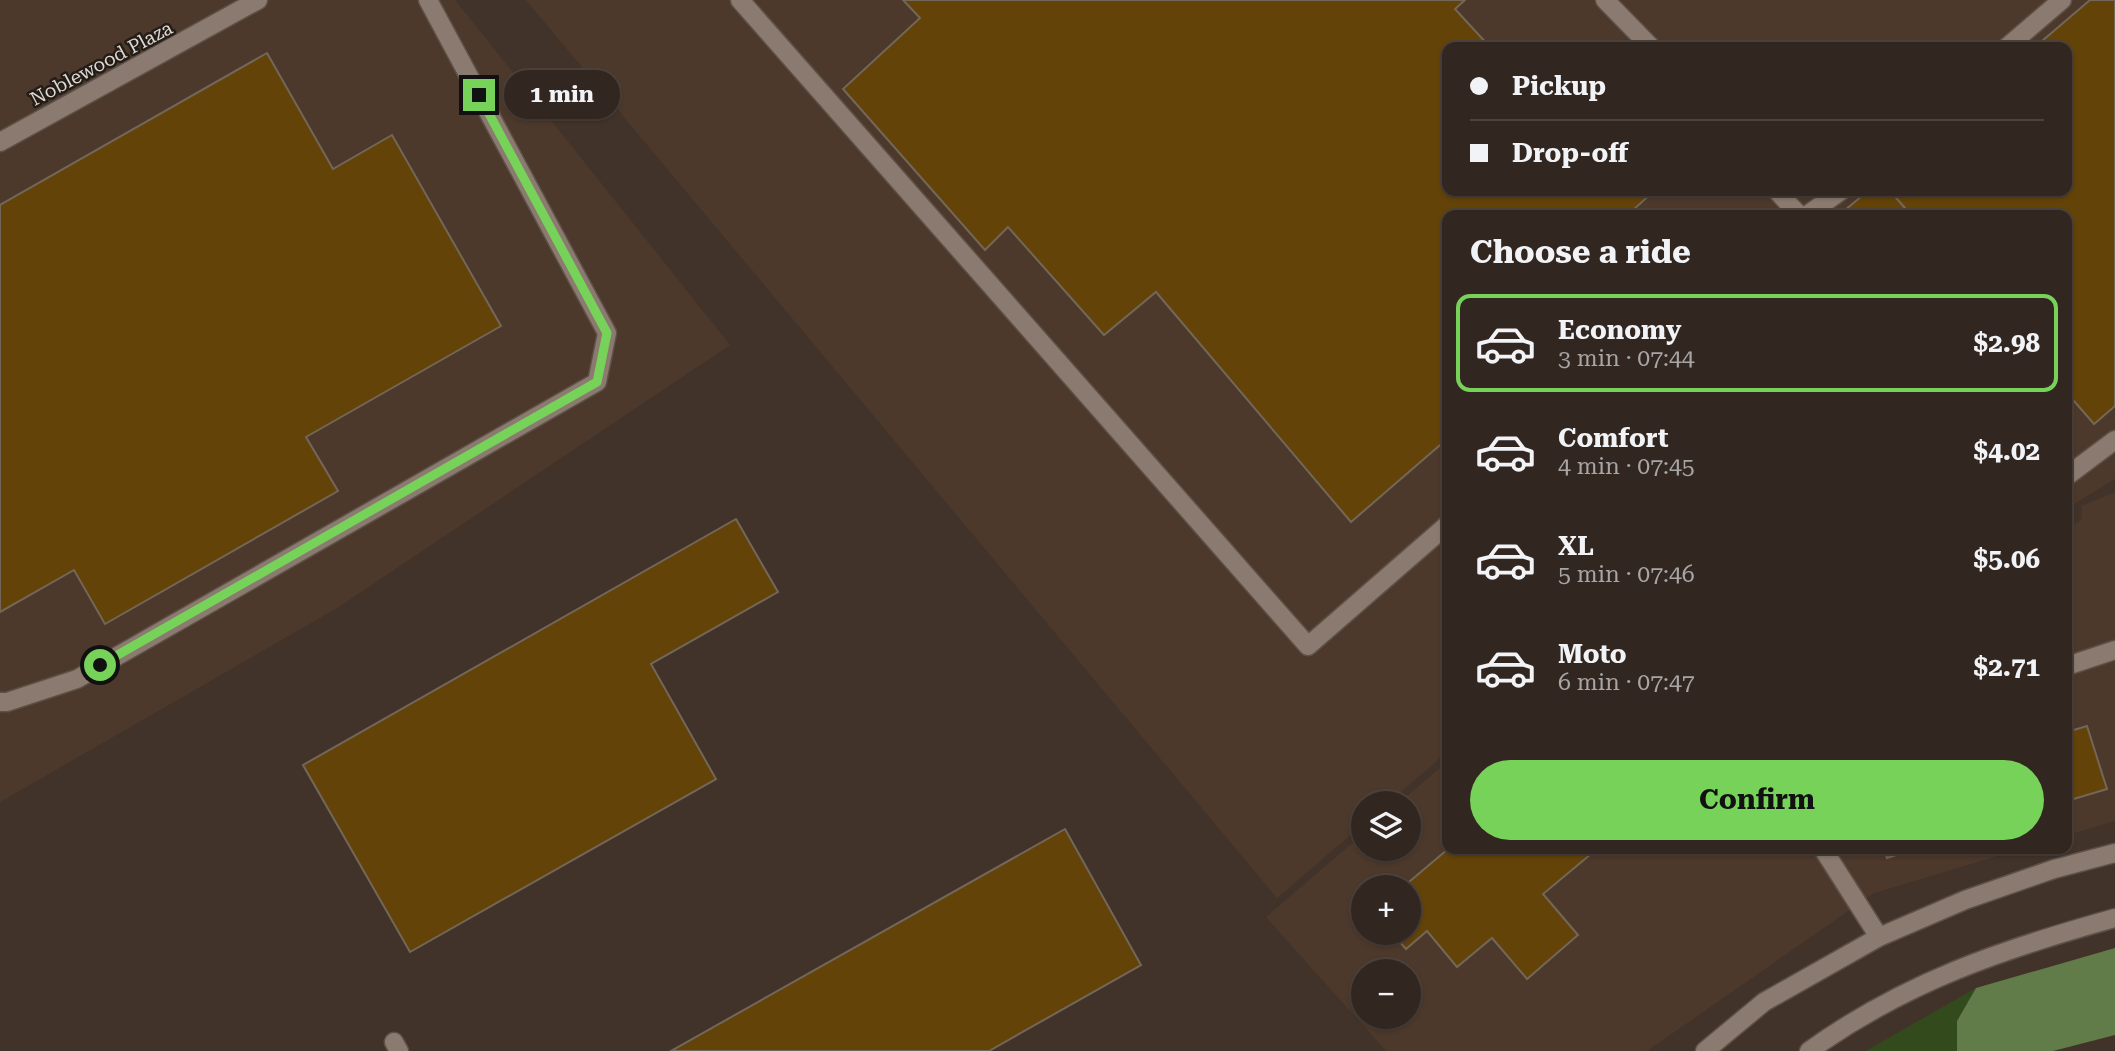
<!DOCTYPE html>
<meta charset="utf-8">
<style>
:root{--surface:#322620;--page:#3d322d;--text:#f1f3f6;--muted:#a8a5a5;--line:#4d433e;--accent:#77d259}
body{margin:0;font-family:"Roboto Serif",serif;background:var(--page);color:var(--text);height:100vh;display:flex;flex-direction:column;font-size:26px;white-space:nowrap}
*{box-sizing:border-box;margin:0}
p{font-size:23px;color:var(--muted)}
.icon{flex:none;width:38px;height:38px;fill:none;stroke:currentColor;stroke-width:2;stroke-linecap:round;stroke-linejoin:round}
.map{position:relative;flex:1;overflow:hidden}
.drawer{position:absolute;left:1442px;top:210px;width:630px;height:644px;display:flex;flex-direction:column;background:var(--surface);border-radius:14px;box-shadow:0 2px 5px #0004,0 0 0 2px var(--line)}
.drawer>*{flex:none}
.guide{position:absolute;left:1442px;top:42px;width:630px;height:154px;border-radius:14px;box-shadow:0 2px 5px #0004,0 0 0 2px var(--line);display:grid;align-content:center;height:154px;padding:0 28px;background:var(--surface)}
.tools{position:absolute;left:1351px;top:791px;display:grid;gap:14px}
.tools a{display:grid;place-items:center;width:70px;height:70px;border-radius:50%;background:var(--surface);box-shadow:0 2px 5px #0004,0 0 0 2px var(--line);font-size:35px}
.end{position:absolute;width:32px;height:32px;margin:-16px;border:9px solid #77d259;background:#111;box-shadow:0 0 0 4px #111}
.from{border-radius:50%}
.bubble{position:absolute;height:49px;border-radius:24px;background:var(--surface);box-shadow:0 2px 5px #0004,0 0 0 2px var(--line);font-size:23px;font-weight:700;line-height:49px;text-align:center}
.guide b{display:flex;align-items:center;gap:24px;height:66px;font-size:26px}
.guide b+b{border-top:2px solid var(--line)}
.guide i{width:18px;height:18px;background:var(--text)}
ul{padding:0;list-style:none}
li{display:flex;align-items:center;gap:21px;height:98px;margin:0 14px 10px;padding:0 14px;border:4px solid transparent;border-radius:14px}
li div{flex:1}
li b{display:block;font-size:26px}
li em{font-style:normal;font-weight:700}
li.current{border-color:var(--accent)}
li>.icon{width:63px;height:63px;stroke-width:1.5}
h2{padding:0 28px;font-size:32px;line-height:84px}
.action{display:flex;gap:14px;margin-top:auto;padding:14px 28px}
.action a{flex:1;height:80px;border-radius:42px;background:var(--accent);color:#111;font-size:28px;font-weight:700;line-height:80px;text-align:center}
.map>svg:first-child{display:block}
</style>
<div class="map">
<svg width="2115" height="1051" viewBox="0 0 2115 1051">
<rect width="100%" height="100%" fill="#42332a"/>
<g fill="#4d392b" fill-rule="evenodd">
<path d="M 0,0 L 455,0 L 730,345 L 337,608 L 0,802 Z"/>
<path d="M 526,0 L 2115,0 L 2115,479 L 2067,508 L 2067,215 L 1447,215 L 1447,752 L 1388,803 L 1363,803 L 1363,824 L 1277,898 ZM 1447,47 L 2067,47 L 2067,191 L 1447,191 Z"/>
<path d="M 2115,492 L 2115,821 L 2067,835 L 2067,528 L 2081,521 L 2082,506 Z"/>
<path d="M 1447,762 L 1447,849 L 2021,849 L 1874,893 L 1647,1051 L 1386,1051 L 1266,917 L 1363,834 L 1363,849 L 1409,849 L 1409,803 L 1399,803 ZM 1363,887 L 1409,887 L 1409,933 L 1363,933 ZM 1363,971 L 1409,971 L 1409,1017 L 1363,1017 Z"/>
</g>
<path fill="#334b1c" d="M 1976,988 L 1957,1021 L 1957,1051 L 1866,1051 Z"/>
<path fill="#617c49" d="M 2115,948 L 2115,1035 L 2053,1051 L 1957,1051 L 1957,1021 L 1976,988 Z"/>
<g fill="#644309" stroke="#726758" stroke-width="2">
<path d="M 903,0 L 1465,0 L 1455,9 L 1490,47 L 1447,47 L 1447,191 L 1654,191 L 1633,210 L 1637,215 L 1447,215 L 1447,439 L 1351,522 L 1156,292 L 1104,335 L 1008,227 L 985,250 L 843,89 L 920,18 Z"/>
<path d="M 2090,0 L 2115,0 L 2115,406 L 2094,424 L 2067,393 L 2067,215 L 1911,215 L 1890,191 L 2067,191 L 2067,47 L 2035,47 Z"/>
<path d="M 267,53 L 333,169 L 392,135 L 501,326 L 306,437 L 338,491 L 105,624 L 74,570 L 0,612 L 0,205 Z"/>
<path d="M 1868,191 L 1890,191 L 1911,215 L 1839,215 Z"/>
<path d="M 736,519 L 778,592 L 651,664 L 716,779 L 410,952 L 303,765 Z"/>
<path d="M 2087,726 L 2107,789 L 2067,801 L 2067,732 Z"/>
<path d="M 1065,829 L 1141,965 L 989,1051 L 671,1051 Z"/>
<path d="M 1448,849 L 1597,849 L 1543,894 L 1578,935 L 1527,979 L 1492,938 L 1457,967 L 1427,931 L 1406,949 L 1392,933 L 1409,933 L 1409,887 L 1403,887 Z"/>
<path d="M 1884,849 L 1915,849 L 1887,858 Z"/>
</g>
<g fill="none" stroke-linecap="round" stroke-linejoin="round">
<defs>
<g id="minor">
<path d="M 740,0 L 1308,646 L 1447,525"/>
<path d="M 1605,0 L 1651,47"/>
<path d="M 2007,47 L 2062,0"/>
<path d="M 0,142 L 258,0"/>
<path d="M 1777,191 L 1799,215"/>
<path d="M 1807,215 L 1841,191"/>
<path d="M 2067,476 L 2115,440"/>
<path d="M 2067,666 L 2115,650"/>
<path d="M 0,702 L 7,702 L 77,679 L 597,382 L 607,333 L 428,0"/>
<path d="M 1823,849 L 1879,937"/>
<path d="M 394,1042 L 399,1051"/>
<path d="M 1705,1051 L 1764,1002 L 1879,937 L 1965,900 L 2054,869 L 2115,853"/>
<path d="M 1809,1051 C 1905,982 2003,949 2115,918"/>
</g>
</defs>
<use href="#minor" stroke="#5c5047" stroke-width="21"/>
<use href="#minor" stroke="#8b7a6f" stroke-width="18"/>
</g>
<g fill="none" stroke-linecap="round" stroke-linejoin="round">
<path stroke="#77d259" stroke-width="9" d="M 100,665 L 597,382 L 607,333 L 479,95"/>
</g>
<g text-anchor="middle" stroke-width="5" stroke-linejoin="round" paint-order="stroke">
<g font-size="19" fill="#e0d7d1" stroke="#231d18">
<text transform="translate(101 63) rotate(-28)" y="7">Noblewood Plaza</text>
</g>
</g>
</svg>
<div class="tools">
<a><svg class="icon" aria-label="layers" viewBox="0 0 24 24"><path d="M12 4l9 5-9 5-9-5zM3 14l9 5 9-5"/></svg></a>
<a>+</a>
<a>−</a>
</div>
<i class="end from" style="left:100px;top:665px"></i>
<i class="end" style="left:479px;top:95px"></i>
<div class="bubble" style="left:504px;top:70px;width:116px">1 min</div>
<div class="guide">
<b><i class="from"></i>Pickup</b>
<b><i></i>Drop-off</b>
</div>
<section class="drawer">
<h2>Choose a ride</h2>
<ul>
<li class="current"><svg class="icon" aria-label="car" viewBox="0 0 24 24"><path d="M5 17H2v-5l4-1 3-4h7l3 4 3 1v5h-3M9 17h6M6 11h13"/><circle cx="7" cy="17" r="2"/><circle cx="17" cy="17" r="2"/></svg><div><b>Economy</b><p>3 min · 07:44</p></div><em>$2.98</em></li>
<li><svg class="icon" aria-label="car" viewBox="0 0 24 24"><path d="M5 17H2v-5l4-1 3-4h7l3 4 3 1v5h-3M9 17h6M6 11h13"/><circle cx="7" cy="17" r="2"/><circle cx="17" cy="17" r="2"/></svg><div><b>Comfort</b><p>4 min · 07:45</p></div><em>$4.02</em></li>
<li><svg class="icon" aria-label="car" viewBox="0 0 24 24"><path d="M5 17H2v-5l4-1 3-4h7l3 4 3 1v5h-3M9 17h6M6 11h13"/><circle cx="7" cy="17" r="2"/><circle cx="17" cy="17" r="2"/></svg><div><b>XL</b><p>5 min · 07:46</p></div><em>$5.06</em></li>
<li><svg class="icon" aria-label="car" viewBox="0 0 24 24"><path d="M5 17H2v-5l4-1 3-4h7l3 4 3 1v5h-3M9 17h6M6 11h13"/><circle cx="7" cy="17" r="2"/><circle cx="17" cy="17" r="2"/></svg><div><b>Moto</b><p>6 min · 07:47</p></div><em>$2.71</em></li>
</ul>
<div class="action"><a>Confirm</a></div>
</section>
</div>
